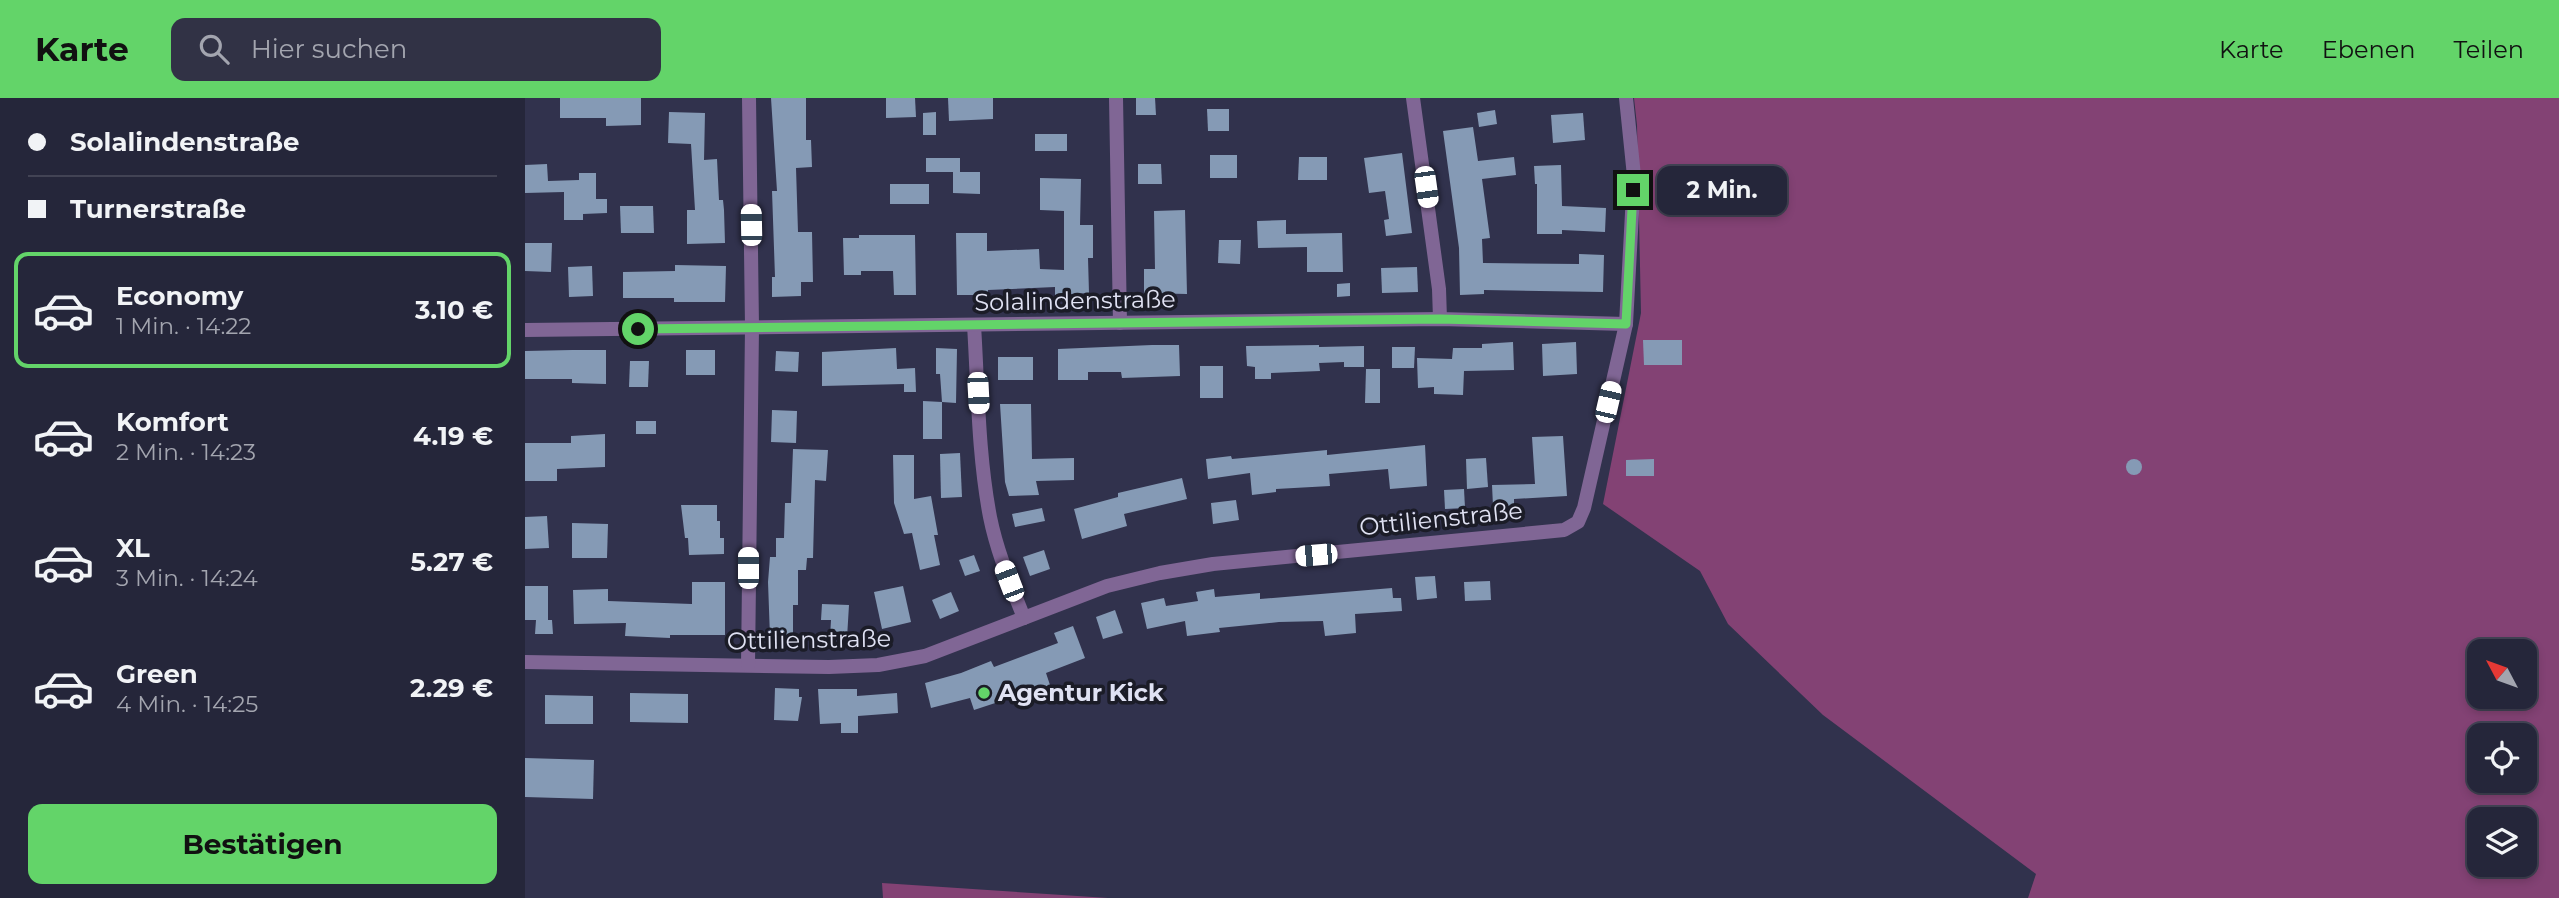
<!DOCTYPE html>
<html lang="de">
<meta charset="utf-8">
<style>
:root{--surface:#25263a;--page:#313245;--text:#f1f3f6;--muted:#a3a5af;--line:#424354;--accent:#63d469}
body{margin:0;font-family:Montserrat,sans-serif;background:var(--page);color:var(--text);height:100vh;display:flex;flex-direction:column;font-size:26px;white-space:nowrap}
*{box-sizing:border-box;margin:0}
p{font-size:23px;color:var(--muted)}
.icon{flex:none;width:38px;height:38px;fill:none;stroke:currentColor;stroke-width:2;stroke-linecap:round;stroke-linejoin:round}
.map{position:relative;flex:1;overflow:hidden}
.side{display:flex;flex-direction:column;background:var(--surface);width:525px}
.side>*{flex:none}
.top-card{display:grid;align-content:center;height:154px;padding:0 28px;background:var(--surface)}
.needle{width:46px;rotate:311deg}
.tools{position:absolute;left:1942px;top:541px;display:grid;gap:14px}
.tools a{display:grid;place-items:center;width:70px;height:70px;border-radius:14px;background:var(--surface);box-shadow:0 4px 10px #0003,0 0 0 2px var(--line);font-size:35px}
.end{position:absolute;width:32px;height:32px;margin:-16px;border:9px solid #63d469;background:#111;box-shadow:0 0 0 4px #111}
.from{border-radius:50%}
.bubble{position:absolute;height:49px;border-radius:14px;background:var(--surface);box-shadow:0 4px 10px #0003,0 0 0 2px var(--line);font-size:23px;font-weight:700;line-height:49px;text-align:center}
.car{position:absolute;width:21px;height:42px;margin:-21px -10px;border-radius:9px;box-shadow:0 0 5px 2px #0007;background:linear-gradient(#fff 24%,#345 0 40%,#fff 0 76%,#345 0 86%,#fff 0)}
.top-card b{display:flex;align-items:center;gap:24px;height:66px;font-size:26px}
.top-card b+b{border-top:2px solid var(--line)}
.top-card i{width:18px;height:18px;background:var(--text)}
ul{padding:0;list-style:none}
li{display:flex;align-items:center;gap:21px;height:116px;margin:0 14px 10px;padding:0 14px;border:4px solid transparent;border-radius:14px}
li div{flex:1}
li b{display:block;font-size:26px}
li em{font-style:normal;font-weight:700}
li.on{border-color:var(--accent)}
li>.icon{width:63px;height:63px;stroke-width:1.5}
.primary-button{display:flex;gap:14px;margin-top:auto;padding:14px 28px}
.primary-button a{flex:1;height:80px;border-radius:14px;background:var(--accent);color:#111;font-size:28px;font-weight:700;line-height:80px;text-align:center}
header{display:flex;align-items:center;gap:42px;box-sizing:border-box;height:98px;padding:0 35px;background:var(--accent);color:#111}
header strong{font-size:33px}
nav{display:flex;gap:38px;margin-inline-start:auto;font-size:24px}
.search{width:490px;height:63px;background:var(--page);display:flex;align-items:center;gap:18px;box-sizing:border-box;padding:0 24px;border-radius:14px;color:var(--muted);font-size:26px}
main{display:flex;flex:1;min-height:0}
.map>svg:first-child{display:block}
</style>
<header>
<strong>Karte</strong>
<div class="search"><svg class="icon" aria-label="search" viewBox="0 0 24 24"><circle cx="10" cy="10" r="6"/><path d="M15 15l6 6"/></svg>Hier suchen</div>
<nav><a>Karte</a><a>Ebenen</a><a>Teilen</a></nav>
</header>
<main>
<section class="side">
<div class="top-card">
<b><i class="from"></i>Solalindenstraße</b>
<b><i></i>Turnerstraße</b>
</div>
<ul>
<li class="on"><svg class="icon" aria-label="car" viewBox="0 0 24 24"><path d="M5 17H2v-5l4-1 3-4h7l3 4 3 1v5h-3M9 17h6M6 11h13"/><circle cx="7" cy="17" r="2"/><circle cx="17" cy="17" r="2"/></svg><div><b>Economy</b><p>1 Min. · 14:22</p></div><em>3.10 €</em></li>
<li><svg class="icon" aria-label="car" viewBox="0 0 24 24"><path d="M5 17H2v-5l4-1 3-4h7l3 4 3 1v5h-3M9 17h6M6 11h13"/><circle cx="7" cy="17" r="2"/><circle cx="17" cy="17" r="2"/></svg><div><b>Komfort</b><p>2 Min. · 14:23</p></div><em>4.19 €</em></li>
<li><svg class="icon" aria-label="car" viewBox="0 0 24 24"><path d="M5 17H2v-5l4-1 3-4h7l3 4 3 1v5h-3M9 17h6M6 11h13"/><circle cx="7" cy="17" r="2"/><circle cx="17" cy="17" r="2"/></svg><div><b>XL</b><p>3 Min. · 14:24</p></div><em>5.27 €</em></li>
<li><svg class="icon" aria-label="car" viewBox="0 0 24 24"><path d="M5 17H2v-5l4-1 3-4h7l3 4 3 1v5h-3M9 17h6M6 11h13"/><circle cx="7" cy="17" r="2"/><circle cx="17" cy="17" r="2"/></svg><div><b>Green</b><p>4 Min. · 14:25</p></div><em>2.29 €</em></li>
</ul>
<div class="primary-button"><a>Bestätigen</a></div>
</section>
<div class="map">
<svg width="2034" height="800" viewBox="0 0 2034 800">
<rect width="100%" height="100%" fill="#31324d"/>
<g fill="#834274" fill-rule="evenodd">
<path d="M 1109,0 L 2034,0 L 2034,800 L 1503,800 L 1511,776 L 1298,617 L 1203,526 L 1175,473 L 1078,406 L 1116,215 L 1112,27 ZM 1955,553 L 2000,553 L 2000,598 L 1955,598 ZM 1955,637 L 2000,637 L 2000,682 L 1955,682 ZM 1955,721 L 2000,721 L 2000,766 L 1955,766 Z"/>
<path d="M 357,785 L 583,800 L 358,800 Z"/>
</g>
<g fill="#859ab5">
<path d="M 35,0 L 116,0 L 116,27 L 81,28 L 81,20 L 35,20 Z"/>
<path d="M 246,0 L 281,0 L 281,42 L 286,42 L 287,69 L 271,70 L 273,134 L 287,134 L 288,184 L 276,184 L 276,198 L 247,199 L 247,179 L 250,179 L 247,93 L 252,93 Z"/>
<path d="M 361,0 L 390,0 L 391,19 L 361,20 Z"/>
<path d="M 423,0 L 468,0 L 468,21 L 424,23 Z"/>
<path d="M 611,0 L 630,0 L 631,17 L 611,17 Z"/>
<path d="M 682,11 L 704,11 L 704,33 L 683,33 Z"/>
<path d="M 970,12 L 972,26 L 954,29 L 952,15 Z"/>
<path d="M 144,14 L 180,15 L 179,62 L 192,61 L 194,102 L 198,102 L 199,112 L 200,145 L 162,146 L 162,112 L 170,112 L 166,46 L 143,45 Z"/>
<path d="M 411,14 L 411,37 L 398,37 L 398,15 Z"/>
<path d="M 1058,15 L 1060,42 L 1028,45 L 1026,17 Z"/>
<path d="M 948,29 L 953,63 L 989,59 L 991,77 L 957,81 L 965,140 L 957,141 L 958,165 L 1054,166 L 1054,156 L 1079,157 L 1078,194 L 959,192 L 959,196 L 935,197 L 934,150 L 918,33 Z"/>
<rect x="510" y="36" width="32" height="17"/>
<path d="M 877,55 L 887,135 L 861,138 L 859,122 L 864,121 L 860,93 L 844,95 L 839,60 Z"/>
<rect x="685" y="57" width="27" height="23"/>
<path d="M 774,59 L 802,59 L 802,82 L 773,82 Z"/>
<rect x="401" y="60" width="34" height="14"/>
<path d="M 22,66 L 23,83 L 54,82 L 54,75 L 71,75 L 71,101 L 82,101 L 82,115 L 58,116 L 58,122 L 39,122 L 39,94 L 0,95 L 0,67 Z"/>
<path d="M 613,66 L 636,66 L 637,86 L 613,86 Z"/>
<path d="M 1036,67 L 1037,108 L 1081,110 L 1080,134 L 1037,132 L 1037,136 L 1012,136 L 1012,86 L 1010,86 L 1009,68 Z"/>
<path d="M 428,74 L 455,74 L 455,96 L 428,95 Z"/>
<path d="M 515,80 L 556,81 L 555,127 L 568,127 L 568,160 L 563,160 L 564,195 L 530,197 L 530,189 L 463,192 L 463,197 L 432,197 L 431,135 L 462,135 L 462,153 L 514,151 L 515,171 L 539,172 L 539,113 L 515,112 Z"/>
<rect x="365" y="86" width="39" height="20"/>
<path d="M 95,108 L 128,108 L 129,135 L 96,135 Z"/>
<path d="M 660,112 L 662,196 L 619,195 L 619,171 L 630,171 L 629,113 Z"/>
<path d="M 761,122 L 761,136 L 817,135 L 818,174 L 782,174 L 782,149 L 733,150 L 732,123 Z"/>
<path d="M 334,137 L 390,137 L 391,197 L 369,197 L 368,173 L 336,173 L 336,177 L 319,177 L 318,140 L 334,140 Z"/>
<path d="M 694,142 L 716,142 L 715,166 L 693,165 Z"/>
<path d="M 0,145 L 27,145 L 26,174 L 0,173 Z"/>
<path d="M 150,167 L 201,168 L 200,204 L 149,204 L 149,200 L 98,200 L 98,174 L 150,173 Z"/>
<path d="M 67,168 L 68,198 L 44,199 L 43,169 Z"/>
<path d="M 892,169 L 893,194 L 857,195 L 856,170 Z"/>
<path d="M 825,185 L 825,198 L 812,199 L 812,186 Z"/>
<path d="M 1118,242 L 1157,242 L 1157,267 L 1119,267 Z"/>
<path d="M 988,244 L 989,272 L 939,273 L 938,297 L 909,296 L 909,289 L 893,290 L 892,260 L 927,261 L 928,250 L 957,250 L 957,246 Z"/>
<path d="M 1051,244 L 1052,276 L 1018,278 L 1017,246 Z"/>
<path d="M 627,247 L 654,247 L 655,278 L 597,280 L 596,274 L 563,274 L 563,282 L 533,282 L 533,251 Z"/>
<path d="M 794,247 L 794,249 L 839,248 L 839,269 L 819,269 L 819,264 L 794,265 L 795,273 L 746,275 L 746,281 L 730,281 L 730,269 L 722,268 L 721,248 Z"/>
<path d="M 867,249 L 890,249 L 889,270 L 867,270 Z"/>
<path d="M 371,250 L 372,271 L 390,270 L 391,294 L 379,294 L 379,286 L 297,288 L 297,254 Z"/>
<path d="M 411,250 L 432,251 L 431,305 L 417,304 L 415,276 L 411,276 Z"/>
<path d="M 47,252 L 81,252 L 81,286 L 47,285 L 47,281 L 0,281 L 0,253 Z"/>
<rect x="161" y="252" width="29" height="25"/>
<path d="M 251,253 L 274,254 L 273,274 L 250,273 Z"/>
<rect x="473" y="259" width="35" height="23"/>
<path d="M 105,263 L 124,263 L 123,289 L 104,289 Z"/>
<rect x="675" y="268" width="23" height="32"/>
<path d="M 841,271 L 855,271 L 855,305 L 840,305 Z"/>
<path d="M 398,303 L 417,304 L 417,341 L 398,341 Z"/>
<path d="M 475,306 L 506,306 L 507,361 L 549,360 L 549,382 L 511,383 L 514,397 L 484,398 L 480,384 Z"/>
<path d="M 247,312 L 272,313 L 271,345 L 246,344 Z"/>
<rect x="111" y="323" width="20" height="13"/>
<path d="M 80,336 L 80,369 L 32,371 L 32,383 L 0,383 L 0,345 L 46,345 L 46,338 Z"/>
<path d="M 1038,338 L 1042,398 L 989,401 L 989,408 L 968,408 L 967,387 L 1010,386 L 1007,339 Z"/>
<path d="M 900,347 L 902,388 L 865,391 L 863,371 L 804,376 L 805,388 L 751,391 L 751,394 L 727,397 L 725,375 L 683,381 L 681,361 L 706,358 L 707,361 L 802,352 L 802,357 Z"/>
<path d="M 268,351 L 303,352 L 301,383 L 290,382 L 288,460 L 282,460 L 281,472 L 273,472 L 273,507 L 268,507 L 268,539 L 245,539 L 243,484 L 245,459 L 251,459 L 251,440 L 259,440 L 260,405 L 266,405 Z"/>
<path d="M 435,355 L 437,399 L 416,400 L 415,356 Z"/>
<path d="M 368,357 L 389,357 L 389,401 L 406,398 L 413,437 L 409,437 L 415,467 L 395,472 L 387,435 L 379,436 L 369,405 Z"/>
<path d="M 961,360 L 963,389 L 942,391 L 941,361 Z"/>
<circle cx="1609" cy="369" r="8"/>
<path d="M 1129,361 L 1129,378 L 1101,378 L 1101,362 Z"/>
<path d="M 657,380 L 662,401 L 599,416 L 602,428 L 557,441 L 549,411 L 593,399 L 593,395 Z"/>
<path d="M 939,391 L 940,410 L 920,411 L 919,392 Z"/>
<path d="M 711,402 L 714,422 L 688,426 L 686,405 Z"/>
<path d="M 156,407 L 192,407 L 192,423 L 195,423 L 195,440 L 199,440 L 199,456 L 164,457 L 163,440 L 160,440 Z"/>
<path d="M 517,410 L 520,423 L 490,429 L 487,416 Z"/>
<path d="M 22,418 L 24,450 L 0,451 L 0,419 Z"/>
<path d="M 47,425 L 83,426 L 82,460 L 47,460 Z"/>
<path d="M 519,452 L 525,471 L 505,478 L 498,459 Z"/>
<path d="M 449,457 L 455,473 L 440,478 L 434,462 Z"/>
<path d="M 910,478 L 912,500 L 892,502 L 890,479 Z"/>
<path d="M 965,483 L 966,502 L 940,503 L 939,484 Z"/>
<path d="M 167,484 L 200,484 L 200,537 L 145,537 L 145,540 L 100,538 L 101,525 L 49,526 L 48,492 L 83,491 L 83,503 L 167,506 Z"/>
<path d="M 0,488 L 23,488 L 23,522 L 27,522 L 28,536 L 10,536 L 11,522 L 0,522 Z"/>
<path d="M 378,488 L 386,524 L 357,531 L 349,494 Z"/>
<path d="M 867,490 L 868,500 L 876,500 L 877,513 L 830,516 L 831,535 L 800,538 L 798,523 L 754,524 L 694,530 L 695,534 L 662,538 L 660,523 L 622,531 L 616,505 L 639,500 L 641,508 L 673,503 L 671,494 L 689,491 L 690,499 L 735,495 L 735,501 Z"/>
<path d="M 426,494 L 434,513 L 415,521 L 407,502 Z"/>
<path d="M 297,506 L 324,507 L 322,540 L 305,539 L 306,522 L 296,522 Z"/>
<path d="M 590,512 L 598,535 L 578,541 L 571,519 Z"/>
<path d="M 548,528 L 560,560 L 521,575 L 525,587 L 449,612 L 445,600 L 406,610 L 400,585 L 436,575 L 466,563 L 469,569 L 533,545 L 529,535 Z"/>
<path d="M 250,590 L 274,591 L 274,599 L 277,599 L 273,623 L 249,622 Z"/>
<path d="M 293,591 L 332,591 L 332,598 L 372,595 L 373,615 L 333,618 L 333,635 L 316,635 L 316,625 L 295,626 Z"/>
<path d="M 105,595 L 163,596 L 163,625 L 105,624 Z"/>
<path d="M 20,597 L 68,598 L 68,626 L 20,626 Z"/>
<path d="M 0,660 L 69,662 L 68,701 L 0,699 Z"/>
</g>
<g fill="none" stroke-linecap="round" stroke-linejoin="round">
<g stroke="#806695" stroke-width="14">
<path d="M 591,0 L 595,225"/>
<path d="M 888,0 L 914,191 L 915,221"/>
<path d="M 449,227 C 453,291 453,356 465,419 C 472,454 486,487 499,520"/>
<path d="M 0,232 L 915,221 L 1101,226"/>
<path d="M 0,564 L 304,569 L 353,567 L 400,558 L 582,488 L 635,475 L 688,466 L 1039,432 L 1053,424 L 1059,410 L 1101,226 L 1109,78 L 1101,0"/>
<path d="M 223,567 L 227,229 L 224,0"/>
</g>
</g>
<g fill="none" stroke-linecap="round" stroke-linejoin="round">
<path stroke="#63d469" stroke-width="9" d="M 113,231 L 915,221 L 1101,226 L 1108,92"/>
</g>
<circle fill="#63d469" stroke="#1b1c27" stroke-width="2.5" cx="459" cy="595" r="7"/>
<g text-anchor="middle" stroke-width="7" stroke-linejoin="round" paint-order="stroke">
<g font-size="24" fill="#e0e2f3" stroke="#1b1c27">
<text transform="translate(550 203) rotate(-1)" y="8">Solalindenstraße</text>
<text transform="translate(916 421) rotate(-6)" y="8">Ottilienstraße</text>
<text transform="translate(284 542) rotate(-1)" y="8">Ottilienstraße</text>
</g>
<g font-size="24" font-weight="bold" fill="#e0e2f3" stroke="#1b1c27" text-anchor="start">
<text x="473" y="603">Agentur Kick</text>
</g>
</g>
</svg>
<div class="tools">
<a><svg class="needle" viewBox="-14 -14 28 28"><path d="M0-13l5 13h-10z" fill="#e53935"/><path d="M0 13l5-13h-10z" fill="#a3a5af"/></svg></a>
<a><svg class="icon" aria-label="locate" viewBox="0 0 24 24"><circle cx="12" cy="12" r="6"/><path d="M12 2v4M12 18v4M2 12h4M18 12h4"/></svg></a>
<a><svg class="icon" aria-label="layers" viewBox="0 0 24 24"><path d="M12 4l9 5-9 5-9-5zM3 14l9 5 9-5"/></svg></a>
</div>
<i class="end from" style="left:113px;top:231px"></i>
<i class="end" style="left:1108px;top:92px"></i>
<div class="bubble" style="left:1132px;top:68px;width:130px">2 Min.</div>
<i class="car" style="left:901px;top:89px;rotate:172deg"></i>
<i class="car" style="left:226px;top:127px;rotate:359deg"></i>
<i class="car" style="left:453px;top:295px;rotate:177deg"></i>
<i class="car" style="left:1083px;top:304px;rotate:13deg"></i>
<i class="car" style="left:791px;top:457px;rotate:265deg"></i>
<i class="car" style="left:223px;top:470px;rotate:0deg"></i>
<i class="car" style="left:484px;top:483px;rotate:339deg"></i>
</div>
</main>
